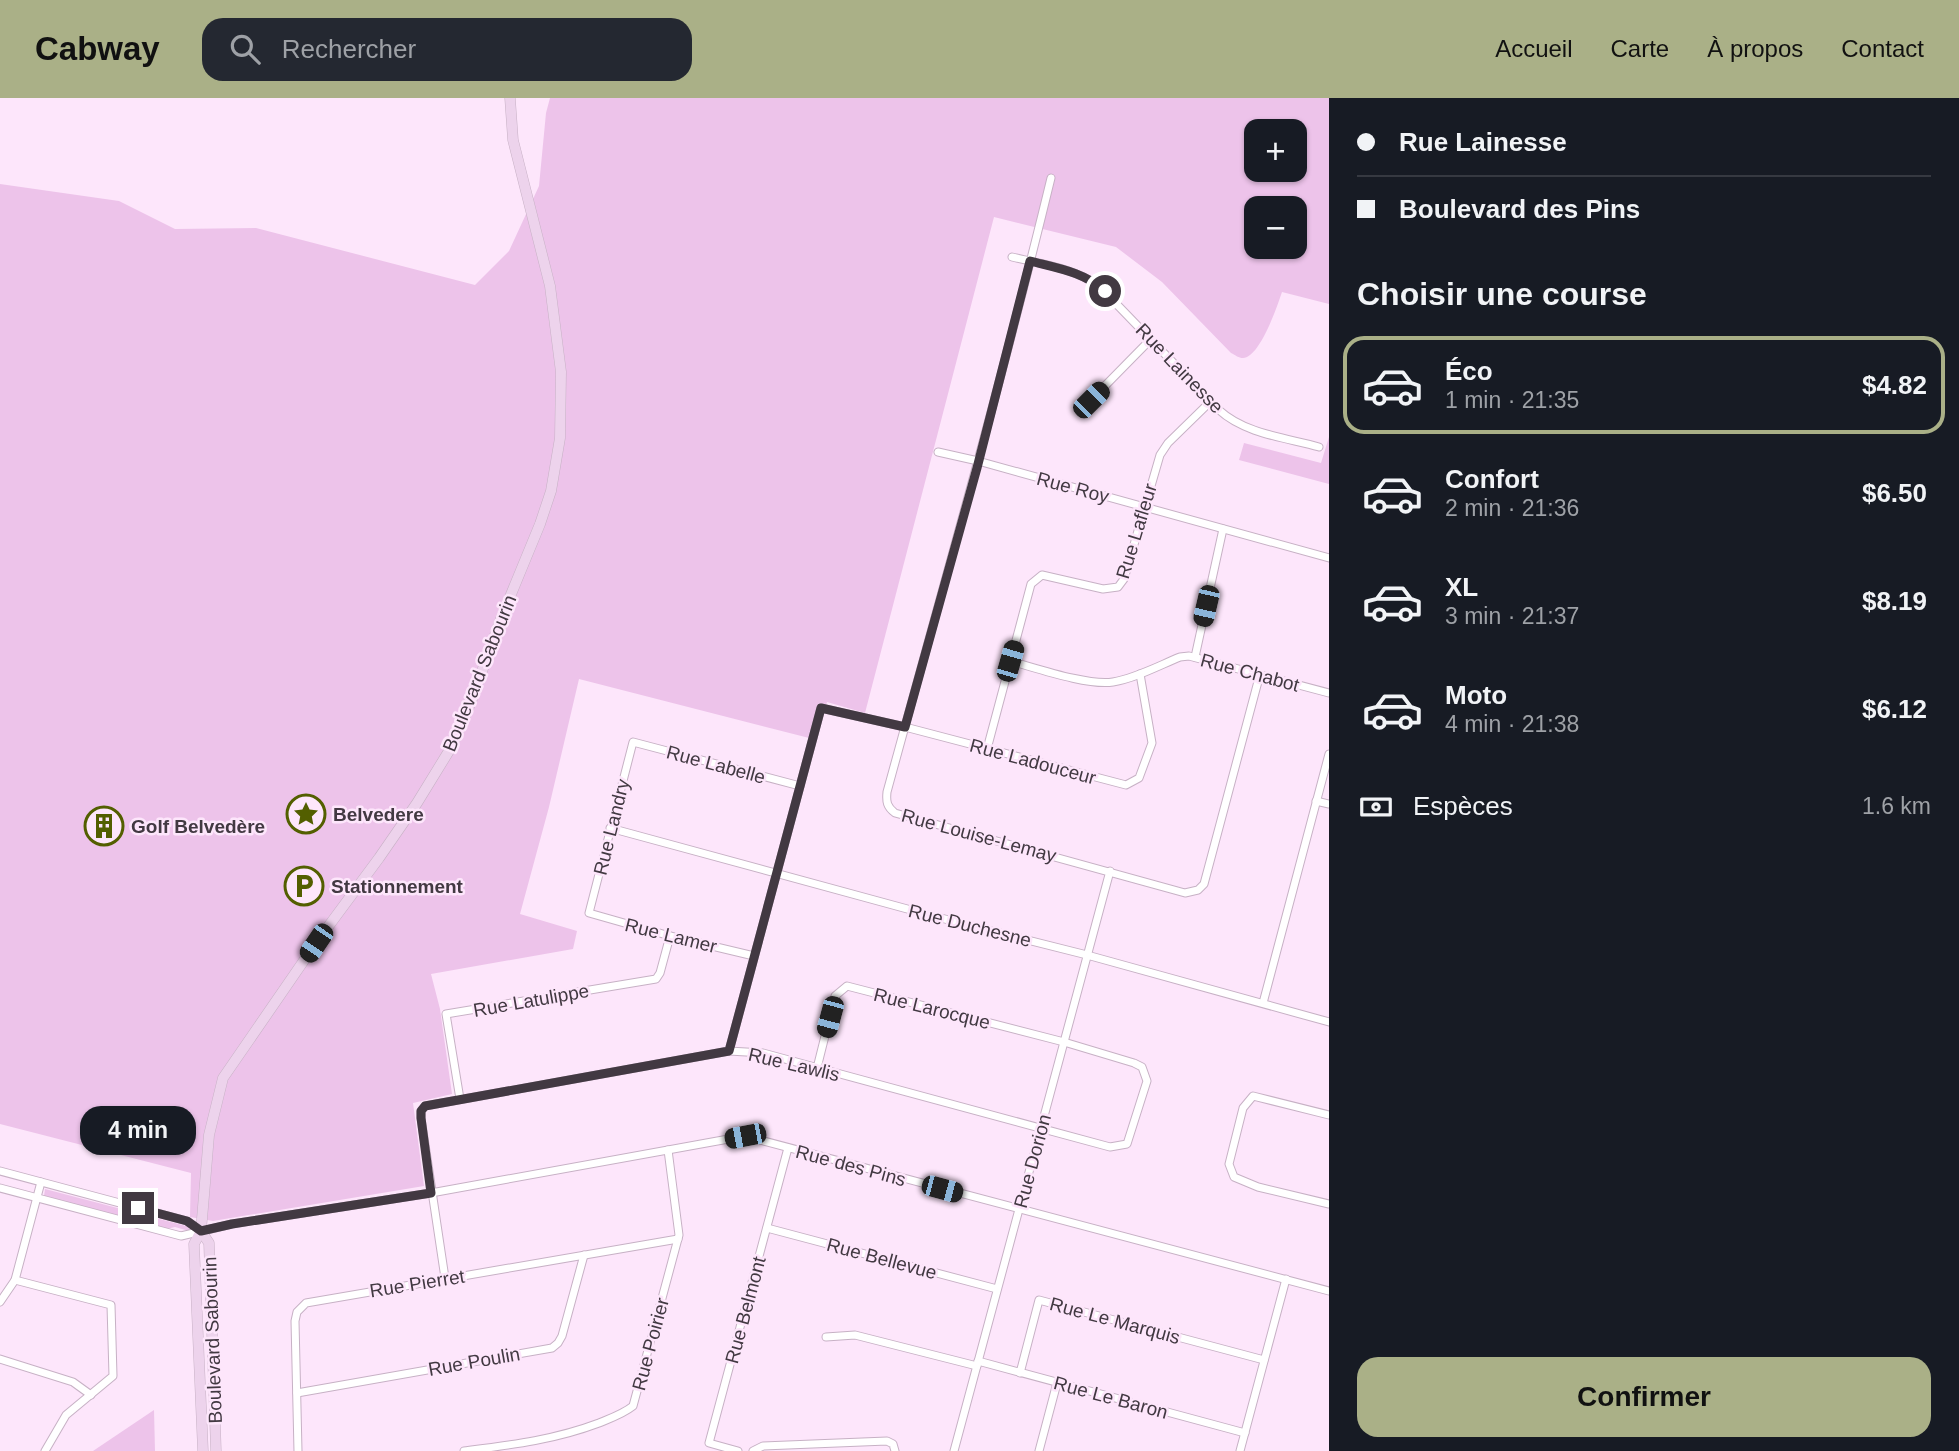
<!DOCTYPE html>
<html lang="fr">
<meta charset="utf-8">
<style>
:root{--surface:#171b24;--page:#242831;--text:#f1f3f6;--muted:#9ea1a6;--line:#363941;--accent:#aab087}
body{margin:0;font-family:Helvetica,sans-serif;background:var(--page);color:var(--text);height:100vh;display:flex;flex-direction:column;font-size:26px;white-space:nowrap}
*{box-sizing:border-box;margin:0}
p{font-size:23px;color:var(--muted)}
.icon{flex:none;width:38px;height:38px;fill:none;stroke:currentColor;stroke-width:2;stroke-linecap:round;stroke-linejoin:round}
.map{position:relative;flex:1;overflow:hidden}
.sheet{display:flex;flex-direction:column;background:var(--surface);width:630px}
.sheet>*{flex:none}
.top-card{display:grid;align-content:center;height:154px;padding:0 28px;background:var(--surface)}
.fabs{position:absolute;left:1244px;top:21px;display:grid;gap:14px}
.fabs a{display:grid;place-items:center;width:63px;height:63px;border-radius:14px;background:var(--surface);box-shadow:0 2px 5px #0004;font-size:35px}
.end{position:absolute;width:32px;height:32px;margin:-16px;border:9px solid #423942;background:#fff;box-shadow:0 0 0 4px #fff}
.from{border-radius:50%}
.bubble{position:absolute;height:49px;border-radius:21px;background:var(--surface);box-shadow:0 2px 5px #0004;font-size:23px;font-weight:700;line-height:49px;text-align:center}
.car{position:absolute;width:21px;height:42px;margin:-21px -10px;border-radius:9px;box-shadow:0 0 5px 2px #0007;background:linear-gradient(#222 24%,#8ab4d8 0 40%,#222 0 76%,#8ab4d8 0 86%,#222 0)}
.top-card b{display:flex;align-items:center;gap:24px;height:66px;font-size:26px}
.top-card b+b{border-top:2px solid var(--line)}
.top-card i{width:18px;height:18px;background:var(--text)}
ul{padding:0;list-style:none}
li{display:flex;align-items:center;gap:21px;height:98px;margin:0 14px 10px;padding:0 14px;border:4px solid transparent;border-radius:21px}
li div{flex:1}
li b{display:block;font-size:26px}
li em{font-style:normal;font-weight:700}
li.selected{border-color:var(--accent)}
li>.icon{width:63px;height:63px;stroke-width:1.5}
h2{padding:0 28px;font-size:32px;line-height:84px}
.pay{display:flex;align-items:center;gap:18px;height:77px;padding:0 28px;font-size:26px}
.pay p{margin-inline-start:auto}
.primary-button{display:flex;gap:14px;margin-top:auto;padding:14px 28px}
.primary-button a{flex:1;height:80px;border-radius:21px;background:var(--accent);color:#111;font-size:28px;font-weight:700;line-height:80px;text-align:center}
header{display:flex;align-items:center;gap:42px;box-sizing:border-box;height:98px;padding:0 35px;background:var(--accent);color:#111}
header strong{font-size:33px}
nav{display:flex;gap:38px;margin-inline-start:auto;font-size:24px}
.search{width:490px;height:63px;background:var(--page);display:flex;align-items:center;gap:18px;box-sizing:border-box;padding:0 24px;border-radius:21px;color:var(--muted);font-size:26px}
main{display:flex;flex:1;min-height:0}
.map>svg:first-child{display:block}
</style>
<header>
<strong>Cabway</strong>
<div class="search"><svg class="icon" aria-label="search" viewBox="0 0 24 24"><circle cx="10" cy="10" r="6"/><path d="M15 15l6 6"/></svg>Rechercher</div>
<nav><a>Accueil</a><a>Carte</a><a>À propos</a><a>Contact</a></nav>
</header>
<main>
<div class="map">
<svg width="1329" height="1353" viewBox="0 0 1329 1353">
<rect width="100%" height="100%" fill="#fde6fb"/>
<g fill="#edc3ea" fill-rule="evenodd">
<path d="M 550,0 L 1329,0 L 1329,206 L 1282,194 C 1277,209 1262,252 1247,259 C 1241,262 1237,258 1231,255 L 1162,184 L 1116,149 L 994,119 L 865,615 L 827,604 L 817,642 L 579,581 L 549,709 L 520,816 L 577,833 L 573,851 L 431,876 L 440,911 L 452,996 L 413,1005 L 424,1088 L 213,1123 L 190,1119 L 191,1075 L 0,1026 L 0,86 L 119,103 L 175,131 L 256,130 L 475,187 L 509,153 L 539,88 L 546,15 ZM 1256,33 L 1295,33 L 1295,72 L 1256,72 ZM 1256,110 L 1295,110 L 1295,149 L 1256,149 Z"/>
<path d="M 1329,339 L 1329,386 L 1239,362 L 1244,345 L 1321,365 Z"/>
<path d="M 45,1091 L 190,1129 L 189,1133 L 175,1129 L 166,1131 L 44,1098 Z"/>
<path d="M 154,1312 L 155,1353 L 93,1353 Z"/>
</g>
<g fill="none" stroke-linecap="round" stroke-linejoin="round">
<defs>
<g id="street">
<path d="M 1051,80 C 1001,286 943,489 887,694 C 886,704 887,709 895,715 L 1185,795 L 1198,792 L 1204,786 L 1260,576"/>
<path d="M 1012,159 C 1041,166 1074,170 1099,188 L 1219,312 C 1245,336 1287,340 1319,349"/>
<path d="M 1091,302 L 1151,241"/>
<path d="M 938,354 L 978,363 L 1329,460"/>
<path d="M 1195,559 L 1223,431"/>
<path d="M 1010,563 C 1036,570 1088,588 1113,584 C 1136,580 1158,568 1180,559 L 1189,558 L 1329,595"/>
<path d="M 987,651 L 1031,486 L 1042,477 L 1103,491 L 1118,489 L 1124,481 L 1160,357 L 1168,345 L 1211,303"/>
<path d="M 1316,703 L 1329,706"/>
<path d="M 610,730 L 933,818 L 1087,857 L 1329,924"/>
<path d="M 754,858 L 670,838 L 589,815 L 633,644 L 800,688"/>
<path d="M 1263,905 L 1329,656"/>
<path d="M 729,953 L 821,610 L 905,629 L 1126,687 L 1139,680 L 1152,645 L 1140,576"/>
<path d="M 460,1001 L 446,916 L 656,881 L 660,875 L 670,838"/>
<path d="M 1329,1017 L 1253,998 L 1243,1010 L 1229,1066 L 1234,1079 L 1258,1089 L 1329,1106"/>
<path d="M 0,1073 L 187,1123 L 201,1133"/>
<path d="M 0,1090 L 181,1138 L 232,1126 L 431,1095 L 745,1038 L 1329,1193"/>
<path d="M 767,1130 L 997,1191"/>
<path d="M 445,1180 L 421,1020 L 421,1013 L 425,1008 L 729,953 L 763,955 L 1110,1049 L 1127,1046 L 1147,983 L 1142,969 L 1134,965 L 1064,944 L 847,888 L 835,898 L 817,970"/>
<path d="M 15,1182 L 111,1207 L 113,1278 L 66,1317 L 45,1353"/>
<path d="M 0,1204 L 15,1182 L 41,1084"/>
<path d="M 826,1239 L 855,1237 L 977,1268"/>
<path d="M 0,1261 L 73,1284 L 91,1297"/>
<path d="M 978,1263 L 1245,1335"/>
<path d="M 1020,1275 L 1039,1202 L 1264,1262"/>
<path d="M 297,1295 L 552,1250 L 558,1245 L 562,1238 L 584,1157"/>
<path d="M 298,1353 L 295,1223 L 297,1214 L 306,1205 L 678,1141"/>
<path d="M 464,1353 C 511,1347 554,1342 599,1325 C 611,1320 623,1316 633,1308 L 679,1137 L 668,1052"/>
<path d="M 738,1353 L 709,1345 L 788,1050"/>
<path d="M 753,1353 L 763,1348 L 887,1343 L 893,1346 L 895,1353"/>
<path d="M 954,1353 L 1110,773"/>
<path d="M 1039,1353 L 1057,1285"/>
<path d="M 1240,1353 L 1286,1181"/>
</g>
<g id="secondary">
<path d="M 201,1133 L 209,1145 L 216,1353"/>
<path d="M 203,1353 L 194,1146 L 201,1133 L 209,1037 L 223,980 L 316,845 L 379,760 L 417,705 L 452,648 L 471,604 L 500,523 L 540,426 L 551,393 L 560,340 L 561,274 L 550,188 L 513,42 L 510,0"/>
</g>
</defs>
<use href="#street" stroke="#c7b1c5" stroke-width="9"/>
<use href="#secondary" stroke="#c7b1c5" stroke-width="11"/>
<use href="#street" stroke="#fff" stroke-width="7"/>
<use href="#secondary" stroke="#edd3ec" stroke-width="10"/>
</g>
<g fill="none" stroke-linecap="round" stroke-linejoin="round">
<path stroke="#423942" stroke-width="9" d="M 138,1110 L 187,1123 L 201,1133 L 232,1126 L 431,1095 L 421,1020 L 421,1013 L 425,1008 L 729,953 L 821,610 L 905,629 L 977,370 L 1030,163 C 1057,170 1084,174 1105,193"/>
</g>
<defs>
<symbol id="sight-ring" viewBox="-11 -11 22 22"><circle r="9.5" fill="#fde6fb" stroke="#535f00" stroke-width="1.5"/><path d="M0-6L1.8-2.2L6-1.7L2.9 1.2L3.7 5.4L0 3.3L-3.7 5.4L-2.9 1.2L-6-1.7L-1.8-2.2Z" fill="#535f00"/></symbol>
<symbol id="building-ring" viewBox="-11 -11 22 22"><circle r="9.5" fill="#fde6fb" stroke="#535f00" stroke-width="1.5"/><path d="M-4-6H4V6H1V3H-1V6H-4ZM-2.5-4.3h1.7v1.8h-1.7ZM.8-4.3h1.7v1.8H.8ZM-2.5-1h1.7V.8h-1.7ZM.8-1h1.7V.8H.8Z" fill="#535f00"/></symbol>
<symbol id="parking-ring" viewBox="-11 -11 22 22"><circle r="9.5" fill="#fde6fb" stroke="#535f00" stroke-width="1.5"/><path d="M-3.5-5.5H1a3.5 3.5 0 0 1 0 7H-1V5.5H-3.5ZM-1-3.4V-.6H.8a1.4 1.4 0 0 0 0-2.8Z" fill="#535f00"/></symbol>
</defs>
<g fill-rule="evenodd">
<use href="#sight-ring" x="284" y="694" width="44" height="44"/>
<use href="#building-ring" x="82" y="706" width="44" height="44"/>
<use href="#parking-ring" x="282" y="766" width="44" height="44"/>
</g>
<g text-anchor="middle" stroke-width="5" stroke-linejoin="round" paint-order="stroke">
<g font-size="19" fill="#423942" stroke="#fde6fb">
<text transform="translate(1180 270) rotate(46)" y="7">Rue Lainesse</text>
<text transform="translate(1073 389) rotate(15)" y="7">Rue Roy</text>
<text transform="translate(1136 433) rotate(-73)" y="7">Rue Lafleur</text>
<text transform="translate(1250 574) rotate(15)" y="7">Rue Chabot</text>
<text transform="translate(479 575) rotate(-68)" y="7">Boulevard Sabourin</text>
<text transform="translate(1033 663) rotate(15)" y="7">Rue Ladouceur</text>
<text transform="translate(716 666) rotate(15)" y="7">Rue Labelle</text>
<text transform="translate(611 729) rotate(-76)" y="7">Rue Landry</text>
<text transform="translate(979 737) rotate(15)" y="7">Rue Louise-Lemay</text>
<text transform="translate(970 827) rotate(14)" y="7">Rue Duchesne</text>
<text transform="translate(671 837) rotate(14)" y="7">Rue Lamer</text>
<text transform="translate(531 902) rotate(-10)" y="7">Rue Latulippe</text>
<text transform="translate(932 910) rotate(14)" y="7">Rue Larocque</text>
<text transform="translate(794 966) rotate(13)" y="7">Rue Lawlis</text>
<text transform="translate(1032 1063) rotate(-75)" y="7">Rue Dorion</text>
<text transform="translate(851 1067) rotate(15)" y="7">Rue des Pins</text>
<text transform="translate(882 1160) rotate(15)" y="7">Rue Bellevue</text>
<text transform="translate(417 1185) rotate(-9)" y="7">Rue Pierret</text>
<text transform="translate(745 1212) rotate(-75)" y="7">Rue Belmont</text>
<text transform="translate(1115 1222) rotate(15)" y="7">Rue Le Marquis</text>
<text transform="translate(212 1242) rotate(-92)" y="7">Boulevard Sabourin</text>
<text transform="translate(650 1246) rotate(-75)" y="7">Rue Poirier</text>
<text transform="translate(474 1263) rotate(-10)" y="7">Rue Poulin</text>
<text transform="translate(1111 1299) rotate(15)" y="7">Rue Le Baron</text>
</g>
<g font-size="19" font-weight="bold" fill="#423942" stroke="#fde6fb" text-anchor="start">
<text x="333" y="723">Belvedere</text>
<text x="131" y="735">Golf Belvedère</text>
<text x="331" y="795">Stationnement</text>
</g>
</g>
</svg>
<div class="fabs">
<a>+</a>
<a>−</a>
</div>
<i class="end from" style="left:1105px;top:193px"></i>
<i class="end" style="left:138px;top:1110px"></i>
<div class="bubble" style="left:80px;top:1008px;width:116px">4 min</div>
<i class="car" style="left:1091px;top:302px;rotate:45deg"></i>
<i class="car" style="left:1206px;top:508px;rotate:193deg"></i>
<i class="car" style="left:1010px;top:563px;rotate:16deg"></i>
<i class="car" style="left:316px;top:845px;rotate:214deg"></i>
<i class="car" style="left:830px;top:919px;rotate:195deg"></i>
<i class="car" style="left:745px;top:1038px;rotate:259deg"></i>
<i class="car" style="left:942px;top:1091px;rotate:105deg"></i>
</div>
<section class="sheet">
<div class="top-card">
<b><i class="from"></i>Rue Lainesse</b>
<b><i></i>Boulevard des Pins</b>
</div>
<h2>Choisir une course</h2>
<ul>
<li class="selected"><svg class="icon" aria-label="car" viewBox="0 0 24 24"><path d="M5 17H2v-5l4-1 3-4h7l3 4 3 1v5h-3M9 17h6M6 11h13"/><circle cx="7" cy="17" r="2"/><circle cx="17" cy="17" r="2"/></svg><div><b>Éco</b><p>1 min · 21:35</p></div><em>$4.82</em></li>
<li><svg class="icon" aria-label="car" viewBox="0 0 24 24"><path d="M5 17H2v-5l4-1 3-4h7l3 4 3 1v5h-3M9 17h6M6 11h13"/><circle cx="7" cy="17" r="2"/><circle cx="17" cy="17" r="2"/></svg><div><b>Confort</b><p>2 min · 21:36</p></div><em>$6.50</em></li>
<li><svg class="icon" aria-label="car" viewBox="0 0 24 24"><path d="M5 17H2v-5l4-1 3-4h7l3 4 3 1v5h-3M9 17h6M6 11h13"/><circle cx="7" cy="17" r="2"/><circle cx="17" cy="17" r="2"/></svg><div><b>XL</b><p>3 min · 21:37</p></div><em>$8.19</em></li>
<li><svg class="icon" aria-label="car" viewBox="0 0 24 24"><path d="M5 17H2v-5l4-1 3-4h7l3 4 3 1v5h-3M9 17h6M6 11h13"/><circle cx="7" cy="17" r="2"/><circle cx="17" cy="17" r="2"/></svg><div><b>Moto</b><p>4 min · 21:38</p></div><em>$6.12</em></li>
</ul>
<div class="pay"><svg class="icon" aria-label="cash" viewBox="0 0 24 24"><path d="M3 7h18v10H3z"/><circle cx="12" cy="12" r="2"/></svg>Espèces<p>1.6 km</p></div>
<div class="primary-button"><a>Confirmer</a></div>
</section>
</main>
